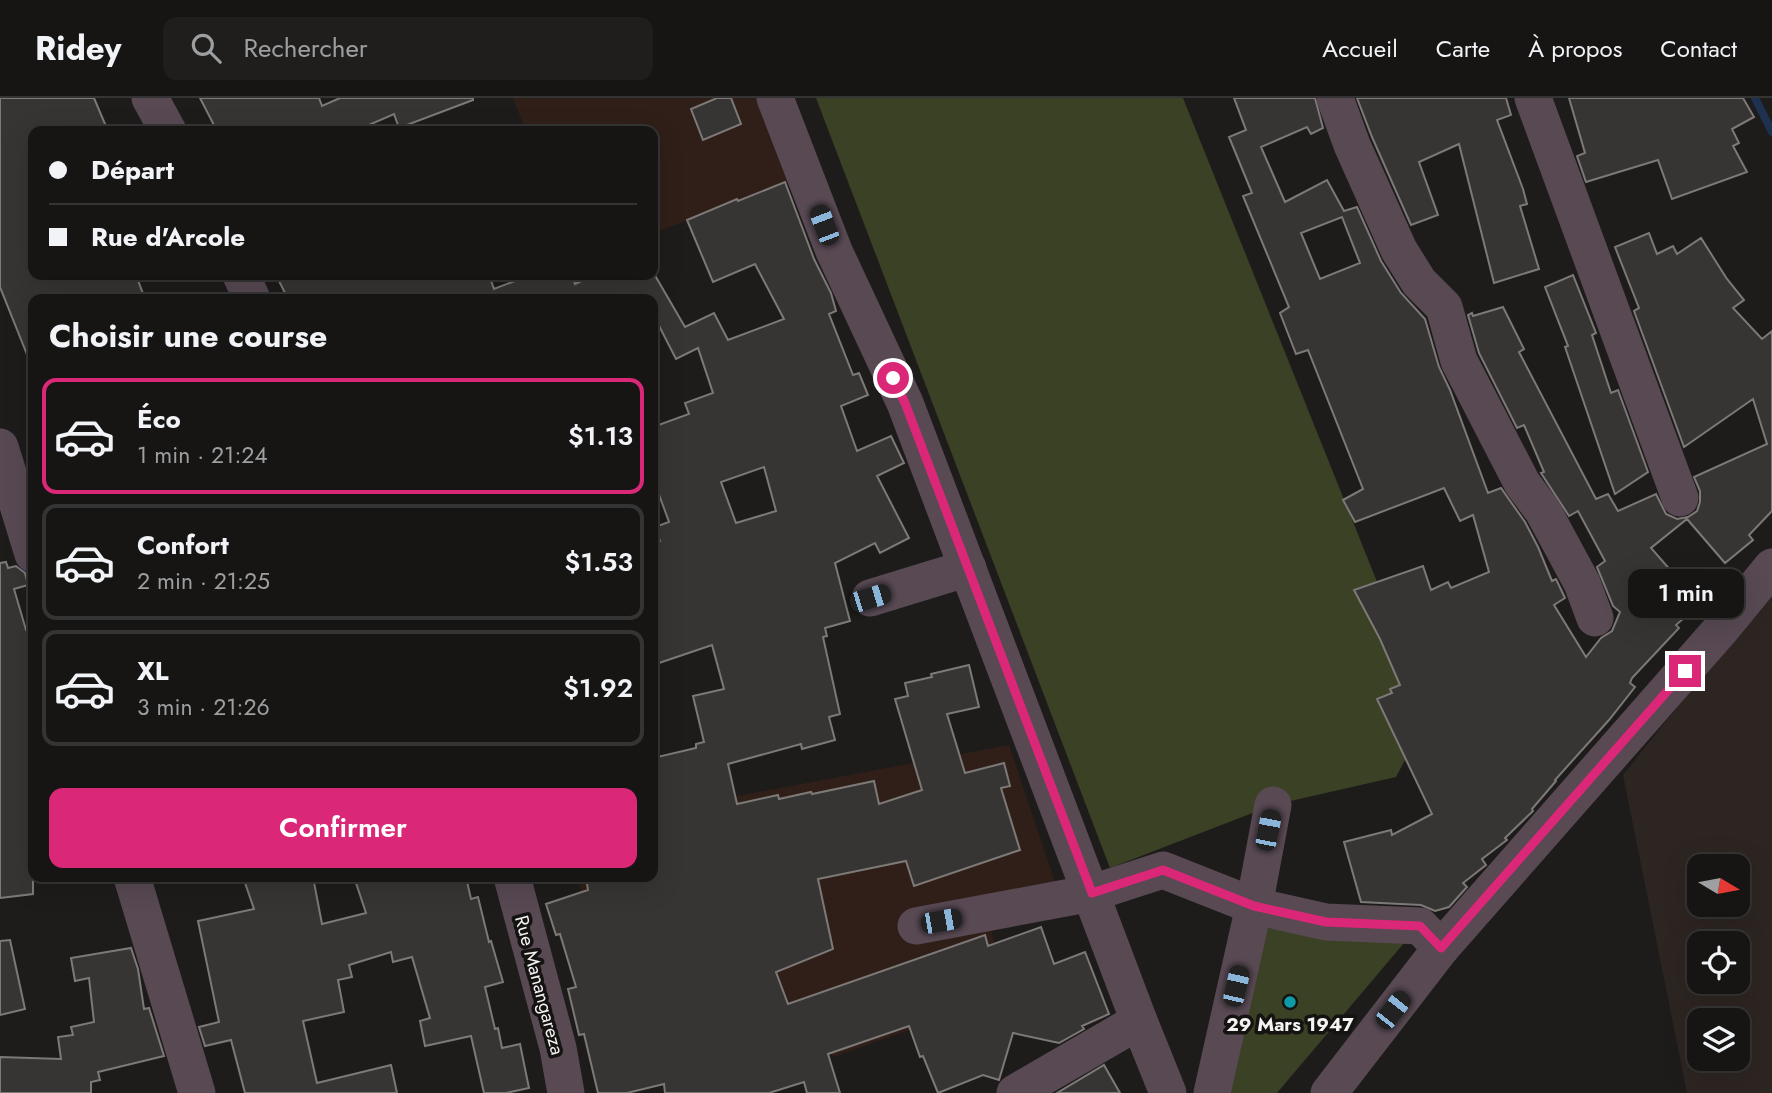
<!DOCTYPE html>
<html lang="fr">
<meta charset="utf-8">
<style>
:root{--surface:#161514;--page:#1f1e1d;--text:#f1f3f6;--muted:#9e9fa0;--line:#353434;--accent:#db2777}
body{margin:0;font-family:Jost,sans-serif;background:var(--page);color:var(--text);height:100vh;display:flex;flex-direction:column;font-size:26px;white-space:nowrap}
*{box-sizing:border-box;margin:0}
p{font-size:23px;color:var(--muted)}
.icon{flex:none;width:38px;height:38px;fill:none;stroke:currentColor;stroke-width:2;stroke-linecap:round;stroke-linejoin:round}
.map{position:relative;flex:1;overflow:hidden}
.side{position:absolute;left:28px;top:196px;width:630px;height:588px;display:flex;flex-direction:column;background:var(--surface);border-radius:14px;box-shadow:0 7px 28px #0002,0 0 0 2px var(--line)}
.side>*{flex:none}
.banner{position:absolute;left:28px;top:28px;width:630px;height:154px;border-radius:14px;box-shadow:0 7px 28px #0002,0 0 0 2px var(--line);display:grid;align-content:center;height:154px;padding:0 21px;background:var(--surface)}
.needle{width:46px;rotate:100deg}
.fabs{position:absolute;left:1687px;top:756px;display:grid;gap:14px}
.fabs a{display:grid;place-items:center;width:63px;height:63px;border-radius:14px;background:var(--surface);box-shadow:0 7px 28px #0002,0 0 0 2px var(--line);font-size:35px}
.end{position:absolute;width:32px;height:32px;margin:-16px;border:9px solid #db2777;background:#fff;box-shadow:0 0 0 4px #fff}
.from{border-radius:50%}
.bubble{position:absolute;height:49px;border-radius:14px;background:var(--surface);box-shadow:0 7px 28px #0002,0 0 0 2px var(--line);font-size:23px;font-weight:600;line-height:49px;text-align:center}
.car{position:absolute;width:21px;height:42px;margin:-21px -10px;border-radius:9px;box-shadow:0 0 5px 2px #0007;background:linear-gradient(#222 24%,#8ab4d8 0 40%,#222 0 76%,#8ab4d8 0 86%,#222 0)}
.banner b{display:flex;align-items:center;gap:24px;height:66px;font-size:26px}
.banner b+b{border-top:2px solid var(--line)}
.banner i{width:18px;height:18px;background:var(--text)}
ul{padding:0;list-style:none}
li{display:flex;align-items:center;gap:21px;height:116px;margin:0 14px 10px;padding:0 7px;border:4px solid var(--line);border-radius:14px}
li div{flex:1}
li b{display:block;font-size:26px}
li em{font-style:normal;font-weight:600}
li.active{border-color:var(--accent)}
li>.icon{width:63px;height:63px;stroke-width:1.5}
h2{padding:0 21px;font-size:32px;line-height:84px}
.primary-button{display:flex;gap:14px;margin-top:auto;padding:14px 21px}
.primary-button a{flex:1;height:80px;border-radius:14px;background:var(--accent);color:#fff;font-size:28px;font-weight:600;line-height:80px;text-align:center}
header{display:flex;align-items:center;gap:42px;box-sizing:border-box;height:98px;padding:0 35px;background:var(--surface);border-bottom:2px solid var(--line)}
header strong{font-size:33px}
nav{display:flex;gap:38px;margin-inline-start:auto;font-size:24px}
.search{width:490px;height:63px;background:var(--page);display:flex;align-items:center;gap:18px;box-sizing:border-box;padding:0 24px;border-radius:14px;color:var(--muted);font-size:26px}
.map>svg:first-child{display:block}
</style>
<header>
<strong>Ridey</strong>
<div class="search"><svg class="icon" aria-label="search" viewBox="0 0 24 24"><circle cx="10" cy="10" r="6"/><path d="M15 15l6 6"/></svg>Rechercher</div>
<nav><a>Accueil</a><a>Carte</a><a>À propos</a><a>Contact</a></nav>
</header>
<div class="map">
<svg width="1772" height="995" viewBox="0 0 1772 995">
<rect width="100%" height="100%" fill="#1e1c1b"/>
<g fill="#301f18">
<path d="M 513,0 L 772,0 L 803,80 L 653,135 L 653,33 L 526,33 Z"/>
<path d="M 1009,647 L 1058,793 L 991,833 L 1011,896 L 833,959 L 816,906 L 654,946 L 599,862 L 577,779 L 653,779 L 653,714 Z"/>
</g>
<path fill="#2d2521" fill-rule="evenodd" d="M 1772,490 L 1772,995 L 1687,995 L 1623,677 ZM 1699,768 L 1738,768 L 1738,807 L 1699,807 ZM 1699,845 L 1738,845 L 1738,884 L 1699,884 ZM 1699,922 L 1738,922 L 1738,961 L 1699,961 Z"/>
<g fill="#3a4125">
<path d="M 816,0 L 1183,0 L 1414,576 L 1406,660 L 1396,679 L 1273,707 L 1110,770 Z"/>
<path d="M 1263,830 L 1410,838 L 1277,995 L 1226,995 Z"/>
</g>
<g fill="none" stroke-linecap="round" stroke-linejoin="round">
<g stroke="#1e314e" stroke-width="8">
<path d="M 1755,0 L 1772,34"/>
<path d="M 24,463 L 33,493"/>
</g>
</g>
<g fill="#373533" stroke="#7c7977" stroke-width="2" fill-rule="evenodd">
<path d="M 0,0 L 94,0 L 108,33 L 33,33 L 33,177 L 136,177 L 145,201 L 33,201 L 32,269 L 0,189 Z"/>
<path d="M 200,0 L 319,0 L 322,8 L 340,0 L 473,0 L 473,2 L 399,30 L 394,16 L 355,33 L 217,33 Z"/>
<path d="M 717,0 L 731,0 L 741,26 L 703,42 L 691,11 Z"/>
<path d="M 1234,0 L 1315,0 L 1323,30 L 1311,36 L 1307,29 L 1261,49 L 1285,104 L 1327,82 L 1344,113 L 1357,109 L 1381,163 L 1401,195 L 1425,221 L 1439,269 L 1450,292 L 1488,395 L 1501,390 L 1525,424 L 1538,449 L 1552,483 L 1556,481 L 1565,500 L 1554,507 L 1586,559 L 1601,540 L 1612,533 L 1620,514 L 1613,508 L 1597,469 L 1605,463 L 1578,413 L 1569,418 L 1541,375 L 1544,374 L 1524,327 L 1517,330 L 1479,255 L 1468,217 L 1472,215 L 1473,218 L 1503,209 L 1524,251 L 1519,254 L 1596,401 L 1608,396 L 1618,413 L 1656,396 L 1666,416 L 1677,421 L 1688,419 L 1697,413 L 1700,404 L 1700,393 L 1694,379 L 1767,346 L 1753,301 L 1684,349 L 1634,213 L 1639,210 L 1615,149 L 1649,135 L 1657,156 L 1673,148 L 1677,156 L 1701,140 L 1727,181 L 1744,202 L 1733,210 L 1762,241 L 1772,233 L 1772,413 L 1749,437 L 1753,442 L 1725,465 L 1687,421 L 1651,450 L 1700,506 L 1676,527 L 1679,530 L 1632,580 L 1630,585 L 1635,589 L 1609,622 L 1555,682 L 1556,683 L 1532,711 L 1533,713 L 1505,740 L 1507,742 L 1482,761 L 1486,767 L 1463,785 L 1467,789 L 1449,809 L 1435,813 L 1421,807 L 1361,804 L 1344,744 L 1391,732 L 1392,737 L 1432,716 L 1377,601 L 1392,595 L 1390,591 L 1400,587 L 1380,541 L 1354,492 L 1423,468 L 1431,492 L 1448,484 L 1451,490 L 1489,474 L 1473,417 L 1460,423 L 1444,390 L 1355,424 L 1343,402 L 1363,391 L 1308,252 L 1296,256 L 1280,215 L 1289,209 L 1243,98 L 1252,95 L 1229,39 L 1246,32 ZM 1342,119 L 1360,165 L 1320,181 L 1301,135 Z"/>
<path d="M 1357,0 L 1506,0 L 1511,17 L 1497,22 L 1523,91 L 1527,106 L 1520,108 L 1539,171 L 1494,185 L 1459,46 L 1419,64 L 1438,117 L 1411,127 L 1372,39 Z"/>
<path d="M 1569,0 L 1743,0 L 1754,19 L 1732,31 L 1739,45 L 1733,48 L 1747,74 L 1672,101 L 1658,62 L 1586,84 L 1577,58 L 1585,55 Z"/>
<path d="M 785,84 L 814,161 L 831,195 L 836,213 L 829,216 L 853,277 L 859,275 L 868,297 L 841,308 L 857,353 L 891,338 L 904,365 L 877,378 L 909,440 L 880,455 L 875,445 L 835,465 L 850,523 L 825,530 L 827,538 L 823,539 L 840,616 L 829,619 L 835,642 L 802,651 L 801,646 L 728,666 L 737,706 L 778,697 L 779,701 L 811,694 L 812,696 L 874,683 L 879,706 L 922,692 L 895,601 L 908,598 L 905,585 L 932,579 L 931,576 L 969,567 L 979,609 L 947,616 L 965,675 L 1004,665 L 1010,688 L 1001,690 L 1020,752 L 914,788 L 906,763 L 818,781 L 833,851 L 776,874 L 788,906 L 985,837 L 988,848 L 1041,829 L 1054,866 L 1085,854 L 1109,916 L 1082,928 L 1084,931 L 1059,945 L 1013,935 L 999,982 L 983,977 L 938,995 L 923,958 L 920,959 L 909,928 L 828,956 L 840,995 L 807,995 L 804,984 L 769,995 L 665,995 L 664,986 L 627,995 L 598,995 L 584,936 L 579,937 L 568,891 L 576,889 L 560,836 L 556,837 L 546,806 L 588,792 L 586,779 L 653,779 L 653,660 L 696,650 L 696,646 L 704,644 L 693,598 L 724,591 L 712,547 L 653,567 L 653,445 L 660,443 L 655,429 L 669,424 L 653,380 L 653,329 L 689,316 L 685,305 L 713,295 L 698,250 L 676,261 L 653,216 L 653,201 L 288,201 L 276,177 L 489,177 L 494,191 L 530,177 L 572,177 L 575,186 L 594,177 L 653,177 L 653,174 L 685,229 L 714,215 L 728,242 L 784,221 L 755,166 L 713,184 L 687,122 L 737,101 L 738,103 ZM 764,369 L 776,413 L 736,425 L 721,384 Z"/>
<path d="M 1573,177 L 1596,235 L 1592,237 L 1611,295 L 1618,292 L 1648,374 L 1615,396 L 1565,249 L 1568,248 L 1545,189 Z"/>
<path d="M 6,464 L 8,470 L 16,468 L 25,475 L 28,487 L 14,491 L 26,532 L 33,529 L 33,719 L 29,720 L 33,748 L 33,796 L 0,800 L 0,465 Z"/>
<path d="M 243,779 L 313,779 L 322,826 L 366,815 L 354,779 L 466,779 L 471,801 L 478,799 L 489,844 L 491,843 L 503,884 L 485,889 L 495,931 L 498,930 L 502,950 L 520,946 L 529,990 L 506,995 L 484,995 L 471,938 L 425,948 L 420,923 L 430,920 L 412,859 L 393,864 L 391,854 L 349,867 L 352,879 L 338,882 L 344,914 L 303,923 L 317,985 L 391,967 L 397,995 L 245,995 L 231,942 L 205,948 L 199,929 L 219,924 L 198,823 L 254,811 Z"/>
<path d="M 10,842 L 25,911 L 0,917 L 0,843 Z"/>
<path d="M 131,850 L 138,871 L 144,911 L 149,910 L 164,958 L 98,974 L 100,982 L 91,984 L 91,995 L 0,995 L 0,959 L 61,961 L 58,939 L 73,937 L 71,929 L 94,924 L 89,880 L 75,883 L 71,860 Z"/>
<path d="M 1104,967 L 1120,995 L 1057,995 Z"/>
</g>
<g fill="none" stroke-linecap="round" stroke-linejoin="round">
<g stroke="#584953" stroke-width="37">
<path d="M 150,0 L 168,33"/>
<path d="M 775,0 L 834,153 L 905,305 L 1139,923 L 1168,995"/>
<path d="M 1335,0 L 1352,47 L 1399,152 L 1419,184 L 1444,209 L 1459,263 L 1522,385 L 1543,413 L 1582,485 L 1595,520"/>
<path d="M 1533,0 L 1680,400"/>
<path d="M 241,177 L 252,201"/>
<path d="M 0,349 L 33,456"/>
<path d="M 870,500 L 968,470"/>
<path d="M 132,779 L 197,995"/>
<path d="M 512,779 L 558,950 L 566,995"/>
<path d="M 916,828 L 1092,795 L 1163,772 L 1254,808 L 1326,824 L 1420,828 L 1441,850"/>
<path d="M 1015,995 L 1139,923"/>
<path d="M 1212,995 L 1254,808 L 1273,707"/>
<path d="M 1329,995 L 1441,850 L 1722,530 L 1772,469"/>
</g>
</g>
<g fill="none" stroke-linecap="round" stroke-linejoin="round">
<path stroke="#db2777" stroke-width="9" d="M 893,280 L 905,305 L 1092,795 L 1163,772 L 1254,808 L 1326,824 L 1420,828 L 1441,850 L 1685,573"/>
</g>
<circle fill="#0f9aa8" stroke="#151312" stroke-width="2.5" cx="1290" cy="904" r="7"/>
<g text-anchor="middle" stroke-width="7" stroke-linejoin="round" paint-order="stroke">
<g font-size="19" fill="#f5f3f2" stroke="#151312">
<text transform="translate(540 887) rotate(75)" y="7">Rue Manangareza</text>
</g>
<g font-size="19" font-weight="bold" fill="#f5f3f2" stroke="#151312">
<text x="1290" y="933">29 Mars 1947</text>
</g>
</g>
</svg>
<div class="fabs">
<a><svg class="needle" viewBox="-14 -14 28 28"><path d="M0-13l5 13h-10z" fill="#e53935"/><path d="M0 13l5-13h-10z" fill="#9e9fa0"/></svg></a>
<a><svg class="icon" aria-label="locate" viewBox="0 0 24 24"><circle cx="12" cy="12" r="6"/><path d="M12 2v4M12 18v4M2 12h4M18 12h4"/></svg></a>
<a><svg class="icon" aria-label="layers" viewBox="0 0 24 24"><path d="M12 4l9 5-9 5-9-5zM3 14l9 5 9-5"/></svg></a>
</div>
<i class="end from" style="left:893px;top:280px"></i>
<i class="end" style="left:1685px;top:573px"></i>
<div class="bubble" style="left:1628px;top:471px;width:116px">1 min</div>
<i class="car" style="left:824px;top:127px;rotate:339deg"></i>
<i class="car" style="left:870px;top:500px;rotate:73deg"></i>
<i class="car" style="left:1268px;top:732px;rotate:11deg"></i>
<i class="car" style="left:941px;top:823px;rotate:80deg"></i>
<i class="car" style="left:1236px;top:888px;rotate:13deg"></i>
<i class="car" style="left:1393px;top:912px;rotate:38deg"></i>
<div class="banner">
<b><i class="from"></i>Départ</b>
<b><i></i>Rue d'Arcole</b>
</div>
<section class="side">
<h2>Choisir une course</h2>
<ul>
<li class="active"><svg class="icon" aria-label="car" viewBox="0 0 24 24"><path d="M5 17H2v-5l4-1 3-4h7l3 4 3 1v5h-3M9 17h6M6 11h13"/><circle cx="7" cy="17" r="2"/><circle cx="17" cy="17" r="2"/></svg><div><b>Éco</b><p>1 min · 21:24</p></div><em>$1.13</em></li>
<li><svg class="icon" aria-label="car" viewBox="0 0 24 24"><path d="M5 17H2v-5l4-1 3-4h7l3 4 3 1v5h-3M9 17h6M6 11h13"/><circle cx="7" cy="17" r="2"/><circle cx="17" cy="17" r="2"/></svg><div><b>Confort</b><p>2 min · 21:25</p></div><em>$1.53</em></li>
<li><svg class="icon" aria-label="car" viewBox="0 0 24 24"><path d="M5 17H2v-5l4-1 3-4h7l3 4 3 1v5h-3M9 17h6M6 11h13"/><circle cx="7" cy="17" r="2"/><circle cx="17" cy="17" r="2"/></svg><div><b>XL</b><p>3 min · 21:26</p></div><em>$1.92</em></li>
</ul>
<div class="primary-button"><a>Confirmer</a></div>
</section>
</div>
